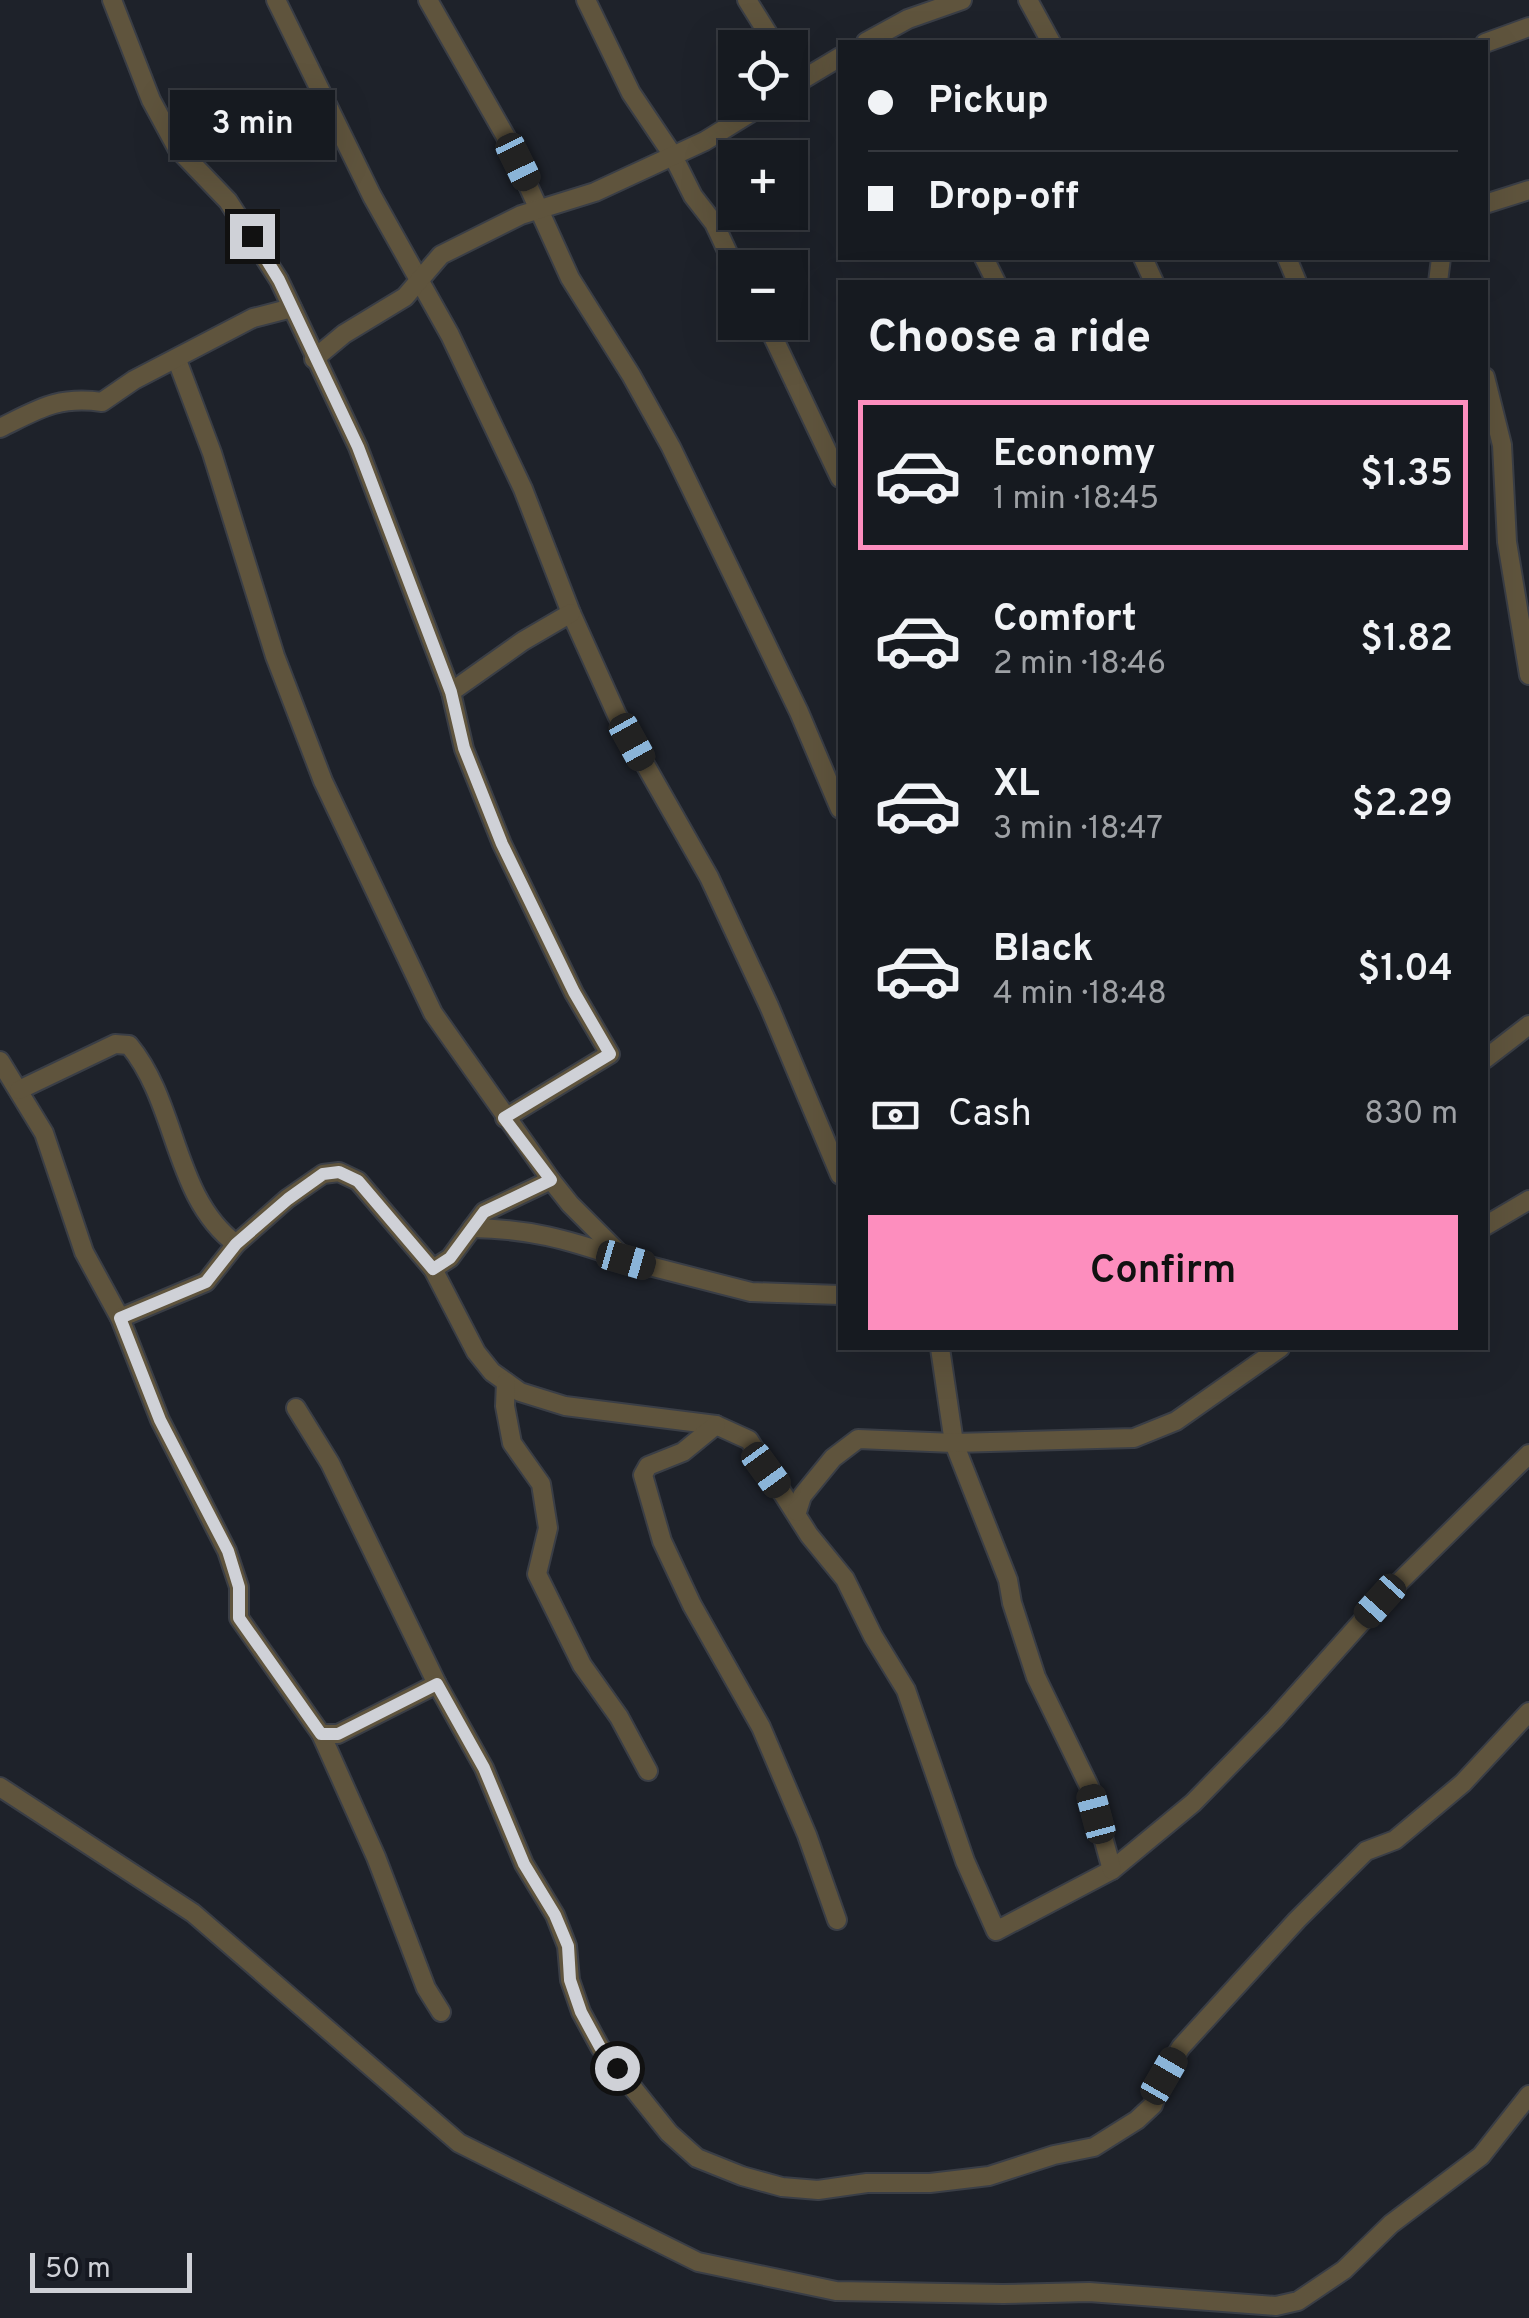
<!DOCTYPE html>
<meta charset="utf-8">
<style>
:root{--surface:#161a20;--page:#23272d;--text:#f1f3f6;--muted:#9ea1a5;--line:#35383e;--accent:#fd8ebe}
body{margin:0;font-family:Overpass,sans-serif;background:var(--page);color:var(--text);height:100vh;display:flex;flex-direction:column;font-size:38px;white-space:nowrap}
*{box-sizing:border-box;margin:0}
p{font-size:32px;color:var(--muted)}
.icon{flex:none;width:55px;height:55px;fill:none;stroke:currentColor;stroke-width:2;stroke-linecap:round;stroke-linejoin:round}
.map{position:relative;flex:1;overflow:hidden}
.sheet{position:absolute;left:838px;top:280px;width:650px;height:1070px;display:flex;flex-direction:column;background:var(--surface);border-radius:0px;box-shadow:0 10px 40px #0002,0 0 0 2px var(--line)}
.sheet>*{flex:none}
.hud{position:absolute;left:838px;top:40px;width:650px;height:220px;border-radius:0px;box-shadow:0 10px 40px #0002,0 0 0 2px var(--line);display:grid;align-content:center;height:220px;padding:0 30px;background:var(--surface)}
.tools{position:absolute;left:718px;top:30px;display:grid;gap:20px}
.tools a{display:grid;place-items:center;width:90px;height:90px;border-radius:0px;background:var(--surface);box-shadow:0 10px 40px #0002,0 0 0 2px var(--line);font-size:50px}
.scale{position:absolute;left:30px;bottom:25px;width:162px;box-sizing:border-box;padding-left:10px;border:5px solid #cfd1d7;border-top:0;font-size:28px;line-height:35px;white-space:nowrap;color:#cfd1d7;-webkit-text-stroke:8px #151820;paint-order:stroke}
.end{position:absolute;width:45px;height:45px;margin:-22px;border:12px solid #cfd1d7;background:#111;box-shadow:0 0 0 5px #111}
.from{border-radius:50%}
.bubble{position:absolute;height:70px;border-radius:0px;background:var(--surface);box-shadow:0 10px 40px #0002,0 0 0 2px var(--line);font-size:32px;font-weight:600;line-height:70px;text-align:center}
.car{position:absolute;width:30px;height:60px;margin:-30px -15px;border-radius:12px;box-shadow:0 0 8px 2px #0007;background:linear-gradient(#222 24%,#8ab4d8 0 40%,#222 0 76%,#8ab4d8 0 86%,#222 0)}
.hud b{display:flex;align-items:center;gap:35px;height:95px;font-size:38px}
.hud b+b{border-top:2px solid var(--line)}
.hud i{width:25px;height:25px;background:var(--text)}
ul{padding:0;list-style:none}
li{display:flex;align-items:center;gap:30px;height:150px;margin:0 20px 15px;padding:0 10px;border:5px solid transparent;border-radius:0px}
li div{flex:1}
li b{display:block;font-size:38px}
li em{font-style:normal;font-weight:600}
li.current{border-color:var(--accent)}
li>.icon{width:90px;height:90px;stroke-width:1.5}
h2{padding:0 30px;font-size:45px;line-height:120px}
.pay{display:flex;align-items:center;gap:25px;height:110px;padding:0 30px;font-size:38px}
.pay p{margin-inline-start:auto}
.action{display:flex;gap:20px;margin-top:auto;padding:20px 30px}
.action a{flex:1;height:115px;border-radius:0px;background:var(--accent);color:#111;font-size:40px;font-weight:600;line-height:115px;text-align:center}
.map>svg:first-child{display:block}
</style>
<div class="map">
<svg width="1529" height="2318" viewBox="0 0 1529 2318">
<rect width="100%" height="100%" fill="#1e222a"/>
<g fill="none" stroke-linecap="round" stroke-linejoin="round">
<defs>
<g id="street">
<path d="M 112,0 L 151,100 L 177,148 L 228,201 L 279,280 L 358,447 L 451,692 L 464,749 L 502,844 L 574,993 L 610,1054 L 505,1118"/>
<path d="M 276,0 L 372,196 L 450,335 L 523,489 L 571,613 L 617,715 L 709,877 L 769,1006 L 840,1175"/>
<path d="M 428,0 L 506,137 L 570,278 L 631,375 L 671,447 L 799,712 L 840,809"/>
<path d="M 586,0 L 631,93 L 672,154 L 693,196 L 714,223 L 735,268"/>
<path d="M 747,0 L 777,48"/>
<path d="M 1028,0 L 1051,42"/>
<path d="M 866,42 L 908,19 L 962,0"/>
<path d="M 1485,43 L 1529,27"/>
<path d="M 790,87 L 840,57"/>
<path d="M 1485,204 L 1529,190"/>
<path d="M 984,258 L 996,282"/>
<path d="M 1143,258 L 1154,282"/>
<path d="M 1287,258 L 1297,282"/>
<path d="M 1438,282 L 1441,258"/>
<path d="M 766,322 L 840,478"/>
<path d="M 314,359 L 344,334 L 405,297 L 441,255 L 521,215 L 595,192 L 705,141 L 768,102"/>
<path d="M 177,360 L 212,453 L 275,656 L 323,781 L 433,1013 L 551,1180"/>
<path d="M 1485,377 L 1502,445 L 1507,542 L 1529,675"/>
<path d="M 0,428 C 39,409 57,396 102,402 L 134,380 L 253,318 L 292,308"/>
<path d="M 451,692 L 523,641 L 571,613"/>
<path d="M 1485,1059 L 1529,1025"/>
<path d="M 0,1061 L 44,1133 L 84,1252 L 120,1318 L 160,1420 L 227,1551 L 239,1587 L 239,1618 L 321,1734 L 376,1857 L 426,1988 L 441,2012"/>
<path d="M 19,1090 L 115,1044 L 129,1045 C 178,1104 173,1197 236,1244"/>
<path d="M 1485,1226 L 1529,1200"/>
<path d="M 472,1228 C 530,1229 566,1239 621,1258"/>
<path d="M 433,1269 L 450,1258 L 484,1212 L 551,1180 L 570,1204 L 626,1260 L 751,1292 L 840,1295"/>
<path d="M 120,1318 L 206,1282 L 236,1244 L 287,1199 L 323,1174 L 339,1172 L 358,1181 L 433,1269 L 476,1352 L 492,1372 L 520,1392 L 565,1406 L 716,1425 L 749,1440 L 809,1535 L 845,1579 L 873,1636 L 906,1690 L 965,1861 L 996,1931 L 1112,1870 L 1193,1803 L 1275,1719 L 1380,1601 L 1529,1454"/>
<path d="M 940,1348 L 954,1443 L 1008,1580 L 1012,1603 L 1036,1677 L 1089,1786 L 1112,1870"/>
<path d="M 506,1382 L 505,1406 L 512,1443 L 541,1484 L 548,1528 L 537,1574 L 582,1665 L 619,1717 L 648,1771"/>
<path d="M 296,1408 L 330,1463 L 437,1684 L 484,1768 L 524,1864 L 555,1915 L 567,1946 L 570,1980 L 581,2012 L 600,2047 L 669,2133 L 697,2158 L 742,2176 L 782,2187 L 818,2190 L 867,2183 L 930,2183 L 989,2176 L 1054,2155 L 1094,2147 L 1137,2120 L 1153,2105 L 1163,2076 L 1181,2047 L 1297,1920 L 1366,1851 L 1395,1840 L 1463,1783 L 1529,1712"/>
<path d="M 716,1425 L 683,1452 L 648,1466 L 643,1475 L 662,1541 L 692,1605 L 761,1727 L 807,1835 L 837,1920"/>
<path d="M 797,1512 L 802,1496 L 833,1458 L 858,1439 L 954,1443 L 1134,1438 L 1176,1421 L 1280,1348"/>
<path d="M 321,1734 L 338,1734 L 437,1684"/>
<path d="M 0,1787 L 193,1913 L 459,2143 L 698,2262 L 836,2291 L 1003,2294 L 1089,2292 L 1276,2306 L 1298,2301 L 1344,2270 L 1391,2224 L 1481,2156 L 1529,2095"/>
</g>
</defs>
<use href="#street" stroke="#3a3e46" stroke-width="22"/>
<use href="#street" stroke="#5f543d" stroke-width="18"/>
</g>
<g fill="none" stroke-linecap="round" stroke-linejoin="round">
<path stroke="#cfd1d7" stroke-width="12" d="M 252,236 L 279,280 L 358,447 L 451,692 L 464,748 L 502,844 L 574,992 L 610,1054 L 504,1118 L 551,1180 L 484,1212 L 450,1258 L 433,1269 L 358,1181 L 339,1172 L 323,1174 L 288,1199 L 236,1244 L 206,1282 L 120,1318 L 160,1420 L 228,1551 L 239,1587 L 239,1618 L 321,1734 L 338,1734 L 437,1684 L 484,1768 L 524,1864 L 555,1915 L 568,1946 L 570,1980 L 581,2012 L 600,2047 L 617,2068"/>
</g>
</svg>
<div class="tools">
<a><svg class="icon" aria-label="locate" viewBox="0 0 24 24"><circle cx="12" cy="12" r="6"/><path d="M12 2v4M12 18v4M2 12h4M18 12h4"/></svg></a>
<a>+</a>
<a>−</a>
</div>
<div class="scale">50 m</div>
<i class="end from" style="left:617px;top:2068px"></i>
<i class="end" style="left:252px;top:236px"></i>
<div class="bubble" style="left:170px;top:90px;width:165px">3 min</div>
<i class="car" style="left:518px;top:162px;rotate:154deg"></i>
<i class="car" style="left:632px;top:742px;rotate:151deg"></i>
<i class="car" style="left:626px;top:1260px;rotate:106deg"></i>
<i class="car" style="left:766px;top:1470px;rotate:144deg"></i>
<i class="car" style="left:1380px;top:1601px;rotate:222deg"></i>
<i class="car" style="left:1096px;top:1814px;rotate:345deg"></i>
<i class="car" style="left:1164px;top:2076px;rotate:30deg"></i>
<div class="hud">
<b><i class="from"></i>Pickup</b>
<b><i></i>Drop-off</b>
</div>
<section class="sheet">
<h2>Choose a ride</h2>
<ul>
<li class="current"><svg class="icon" aria-label="car" viewBox="0 0 24 24"><path d="M5 17H2v-5l4-1 3-4h7l3 4 3 1v5h-3M9 17h6M6 11h13"/><circle cx="7" cy="17" r="2"/><circle cx="17" cy="17" r="2"/></svg><div><b>Economy</b><p>1 min · 18:45</p></div><em>$1.35</em></li>
<li><svg class="icon" aria-label="car" viewBox="0 0 24 24"><path d="M5 17H2v-5l4-1 3-4h7l3 4 3 1v5h-3M9 17h6M6 11h13"/><circle cx="7" cy="17" r="2"/><circle cx="17" cy="17" r="2"/></svg><div><b>Comfort</b><p>2 min · 18:46</p></div><em>$1.82</em></li>
<li><svg class="icon" aria-label="car" viewBox="0 0 24 24"><path d="M5 17H2v-5l4-1 3-4h7l3 4 3 1v5h-3M9 17h6M6 11h13"/><circle cx="7" cy="17" r="2"/><circle cx="17" cy="17" r="2"/></svg><div><b>XL</b><p>3 min · 18:47</p></div><em>$2.29</em></li>
<li><svg class="icon" aria-label="car" viewBox="0 0 24 24"><path d="M5 17H2v-5l4-1 3-4h7l3 4 3 1v5h-3M9 17h6M6 11h13"/><circle cx="7" cy="17" r="2"/><circle cx="17" cy="17" r="2"/></svg><div><b>Black</b><p>4 min · 18:48</p></div><em>$1.04</em></li>
</ul>
<div class="pay"><svg class="icon" aria-label="cash" viewBox="0 0 24 24"><path d="M3 7h18v10H3z"/><circle cx="12" cy="12" r="2"/></svg>Cash<p>830 m</p></div>
<div class="action"><a>Confirm</a></div>
</section>
</div>
